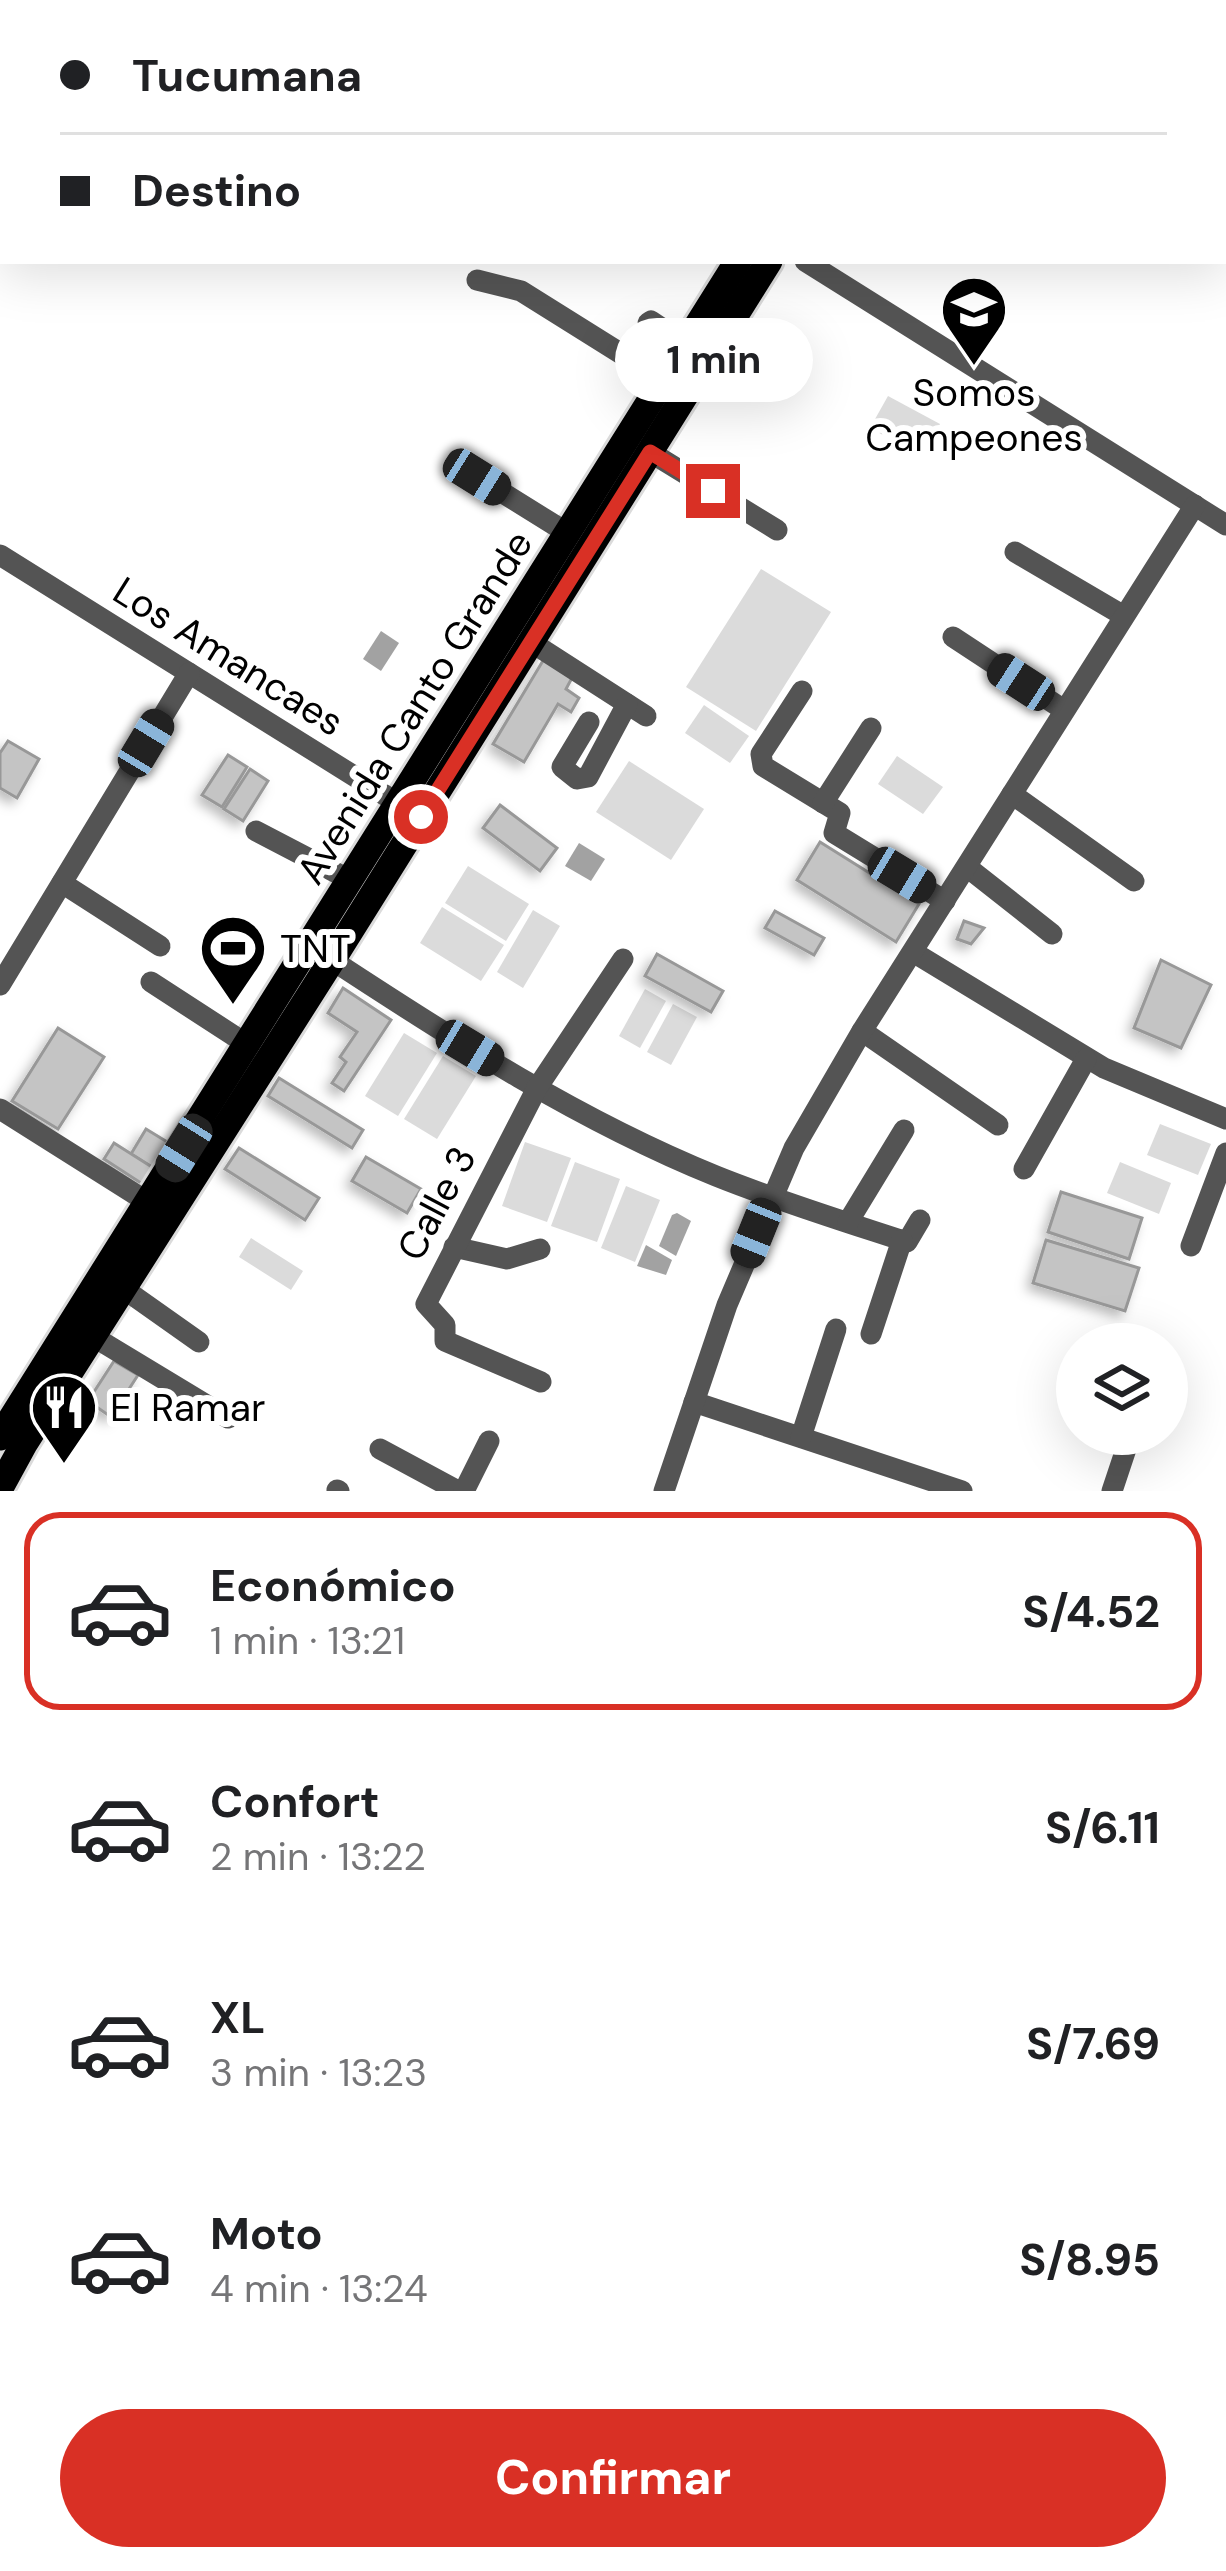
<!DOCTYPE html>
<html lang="es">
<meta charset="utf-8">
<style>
:root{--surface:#fff;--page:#f2f2f2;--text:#202124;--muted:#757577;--line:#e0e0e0;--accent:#d93025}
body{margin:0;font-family:"DM Sans",sans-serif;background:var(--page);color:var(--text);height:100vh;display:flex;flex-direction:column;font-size:45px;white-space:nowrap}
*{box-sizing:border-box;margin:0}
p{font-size:39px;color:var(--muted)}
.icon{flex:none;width:66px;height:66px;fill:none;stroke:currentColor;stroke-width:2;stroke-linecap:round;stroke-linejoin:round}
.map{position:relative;height:1491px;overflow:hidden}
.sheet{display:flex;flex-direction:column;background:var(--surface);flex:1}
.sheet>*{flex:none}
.guide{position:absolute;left:0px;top:0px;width:1227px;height:264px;box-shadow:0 12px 48px #0002;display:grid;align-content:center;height:264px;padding:0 60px;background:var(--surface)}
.fabs{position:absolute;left:1056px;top:1323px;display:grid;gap:24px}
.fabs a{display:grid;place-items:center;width:132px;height:132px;border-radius:50%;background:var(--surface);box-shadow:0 12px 48px #0002;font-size:60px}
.end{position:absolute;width:54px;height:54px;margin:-27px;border:15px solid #d93025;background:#fff;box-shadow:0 0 0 6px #fff}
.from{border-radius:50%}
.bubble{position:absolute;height:84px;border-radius:42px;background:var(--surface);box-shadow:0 12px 48px #0002;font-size:39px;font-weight:700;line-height:84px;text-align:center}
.car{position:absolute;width:36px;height:72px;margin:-36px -18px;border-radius:15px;box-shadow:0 0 9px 3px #0007;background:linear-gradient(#222 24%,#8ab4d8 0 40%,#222 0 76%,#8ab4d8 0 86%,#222 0)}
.guide b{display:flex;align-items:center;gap:42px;height:114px;font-size:45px}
.guide b+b{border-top:3px solid var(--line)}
.guide i{width:30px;height:30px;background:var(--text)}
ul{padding:21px 0 0;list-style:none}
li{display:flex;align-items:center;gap:36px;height:198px;margin:0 24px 18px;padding:0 36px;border:6px solid transparent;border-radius:36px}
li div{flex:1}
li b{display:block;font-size:45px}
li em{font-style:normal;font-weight:700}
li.active{border-color:var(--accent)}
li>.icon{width:108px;height:108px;stroke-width:1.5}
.cta{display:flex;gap:24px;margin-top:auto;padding:24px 60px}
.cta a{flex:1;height:138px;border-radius:72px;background:var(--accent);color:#fff;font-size:48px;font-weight:700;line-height:138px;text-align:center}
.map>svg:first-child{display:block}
</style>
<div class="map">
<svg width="1226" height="1491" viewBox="0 0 1226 1491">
<defs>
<filter id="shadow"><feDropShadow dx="-5.5" dy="5.5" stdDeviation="6" flood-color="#0004"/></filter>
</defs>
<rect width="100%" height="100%" fill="#fff"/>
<g fill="#dbdbdb">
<path d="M 888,396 L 940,424 L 922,456 L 870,428 Z"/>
<path d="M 761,569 L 831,612 L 756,731 L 686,687 Z"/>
<path d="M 704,705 L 749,736 L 730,763 L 685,733 Z"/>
<path d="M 897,756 L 943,787 L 923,814 L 878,784 Z"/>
<path d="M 629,761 L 704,809 L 671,860 L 596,812 Z"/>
<path d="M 468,866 L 529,904 L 506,941 L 445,903 Z"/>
<path d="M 442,907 L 504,945 L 481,981 L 420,943 Z"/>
<path d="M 533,910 L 560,926 L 523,988 L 497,972 Z"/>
<path d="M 645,989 L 666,1001 L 640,1048 L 619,1036 Z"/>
<path d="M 673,1004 L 697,1017 L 671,1065 L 647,1052 Z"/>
<path d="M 404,1033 L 437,1053 L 398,1116 L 365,1096 Z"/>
<path d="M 443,1056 L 476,1076 L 437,1139 L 404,1119 Z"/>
<path d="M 1160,1124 L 1211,1144 L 1198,1175 L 1147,1155 Z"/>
<path d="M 525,1142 L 571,1158 L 547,1222 L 502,1206 Z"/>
<path d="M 575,1162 L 620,1179 L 597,1242 L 551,1226 Z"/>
<path d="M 1120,1162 L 1171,1183 L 1159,1214 L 1107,1193 Z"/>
<path d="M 626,1186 L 660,1200 L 635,1262 L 601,1248 Z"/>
<path d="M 251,1238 L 303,1271 L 291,1290 L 239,1257 Z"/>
</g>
<g fill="#a2a2a2">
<path d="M 381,631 L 399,643 L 381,671 L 363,659 Z"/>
<path d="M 579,843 L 605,859 L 591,881 L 565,866 Z"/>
<path d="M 677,1213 L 691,1221 L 676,1256 L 659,1246 L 672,1215 Z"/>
<path d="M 646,1245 L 672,1260 L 666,1275 L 637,1266 Z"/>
</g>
<g fill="#c4c4c4" stroke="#989898" stroke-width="3" filter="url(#shadow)">
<path d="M 544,659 L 573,676 L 566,689 L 579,698 L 571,712 L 558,704 L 524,762 L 493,744 Z"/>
<path d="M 8,741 L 39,759 L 17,798 L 0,788 L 0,753 Z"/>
<path d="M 228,755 L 247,767 L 222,807 L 202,795 Z"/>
<path d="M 250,769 L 268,781 L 243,821 L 224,809 Z"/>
<path d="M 500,805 L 557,848 L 540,871 L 483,828 Z"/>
<path d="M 820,842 L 919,904 L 896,942 L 797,880 Z"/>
<path d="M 775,911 L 824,938 L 814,955 L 765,928 Z"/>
<path d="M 964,921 L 984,928 L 971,944 L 957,939 Z"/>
<path d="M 657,954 L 723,991 L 711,1012 L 645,976 Z"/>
<path d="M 1161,960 L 1211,985 L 1181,1048 L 1134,1028 Z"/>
<path d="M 343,988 L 391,1020 L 344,1091 L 332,1083 L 346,1062 L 340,1057 L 357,1032 L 328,1013 Z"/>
<path d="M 58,1028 L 104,1057 L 58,1129 L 12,1101 Z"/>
<path d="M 279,1078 L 363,1130 L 352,1148 L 268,1096 Z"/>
<path d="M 146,1129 L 169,1143 L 155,1169 L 131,1154 Z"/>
<path d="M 114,1143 L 155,1169 L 144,1185 L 104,1159 Z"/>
<path d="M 239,1148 L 319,1198 L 305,1220 L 225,1169 Z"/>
<path d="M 366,1157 L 421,1189 L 407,1213 L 352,1181 Z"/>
<path d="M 1061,1192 L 1142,1218 L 1129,1259 L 1048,1232 Z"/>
<path d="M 1046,1240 L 1139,1268 L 1125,1311 L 1033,1283 Z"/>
<path d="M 114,1361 L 138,1375 L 111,1417 L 88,1401 Z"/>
</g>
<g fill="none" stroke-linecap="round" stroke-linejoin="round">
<defs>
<g id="major">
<path d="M 899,3 L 900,0"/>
<path d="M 932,3 L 933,0"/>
<path d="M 0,1437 L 738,261"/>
<path d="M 0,1488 L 24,1444 L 332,960 L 769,261"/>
</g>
</defs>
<use href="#major" stroke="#dbdbdb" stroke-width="33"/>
<g stroke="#545454" stroke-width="21">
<path d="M 749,0 L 753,3"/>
<path d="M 56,3 L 58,0"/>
<path d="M 587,3 L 589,0"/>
<path d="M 0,101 L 3,96"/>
<path d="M 805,261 L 1226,525"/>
<path d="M 477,280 L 521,291 L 676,388"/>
<path d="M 648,323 L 651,321 L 669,333 L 694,332"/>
<path d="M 637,338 L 658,351"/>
<path d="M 650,452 L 777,530"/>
<path d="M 477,477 L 569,534"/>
<path d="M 1015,552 L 1124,616"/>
<path d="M 0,555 L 407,809"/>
<path d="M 953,637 L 1064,710"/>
<path d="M 531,642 L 646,716"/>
<path d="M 802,691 L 761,754 L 763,766 L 840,813 L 834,833 L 945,901"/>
<path d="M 589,722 L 562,767 L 577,779 L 588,777 L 627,704"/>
<path d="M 1012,794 L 1134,881"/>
<path d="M 823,803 L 871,728"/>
<path d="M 256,831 L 350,880"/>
<path d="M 967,867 L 1052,934"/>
<path d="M 62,883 L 160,946"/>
<path d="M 913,952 L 1104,1068 L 1226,1119"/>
<path d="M 332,960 C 454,1040 580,1121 716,1176 C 778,1201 843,1221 907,1242 L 920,1220"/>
<path d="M 151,982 L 248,1045"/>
<path d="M 0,985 L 189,673"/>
<path d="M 862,1031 L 998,1125"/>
<path d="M 0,1109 L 157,1208"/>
<path d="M 1024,1169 L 1086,1059"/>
<path d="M 848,1222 L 904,1130"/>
<path d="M 1191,1246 L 1226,1153"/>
<path d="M 454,1247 L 507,1259 L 540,1249"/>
<path d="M 124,1289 L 199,1342"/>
<path d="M 871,1334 L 902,1240"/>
<path d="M 94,1337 L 228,1418"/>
<path d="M 541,1382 L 445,1341 L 445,1325 L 426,1304 L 537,1088 L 623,959"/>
<path d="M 694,1402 L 962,1491"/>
<path d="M 801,1437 L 836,1329"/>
<path d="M 380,1449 L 458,1491"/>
<path d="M 337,1490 L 339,1491"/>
<path d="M 464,1491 L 489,1441"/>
<path d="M 664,1491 L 727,1305 L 794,1148 L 862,1031 L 1195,505"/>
<path d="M 1112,1491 L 1131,1434"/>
</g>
<use href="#major" stroke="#000" stroke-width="27"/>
</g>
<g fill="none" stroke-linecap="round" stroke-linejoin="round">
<path stroke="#d93025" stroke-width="15" d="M 421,817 L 650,452 L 713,491"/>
</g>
<defs>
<symbol id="school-pin" viewBox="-11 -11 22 30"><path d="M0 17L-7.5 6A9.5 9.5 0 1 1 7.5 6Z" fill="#000" stroke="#fff"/><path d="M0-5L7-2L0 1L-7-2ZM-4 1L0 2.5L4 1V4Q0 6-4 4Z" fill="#fff"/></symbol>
<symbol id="stadium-pin" viewBox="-11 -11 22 30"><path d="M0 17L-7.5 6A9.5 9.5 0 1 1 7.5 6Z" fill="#000" stroke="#fff"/><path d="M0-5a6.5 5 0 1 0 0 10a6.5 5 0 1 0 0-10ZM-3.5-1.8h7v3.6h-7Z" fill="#fff"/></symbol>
<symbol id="restaurant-pin" viewBox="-11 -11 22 30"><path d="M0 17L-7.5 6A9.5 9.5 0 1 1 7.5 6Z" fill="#000" stroke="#fff"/><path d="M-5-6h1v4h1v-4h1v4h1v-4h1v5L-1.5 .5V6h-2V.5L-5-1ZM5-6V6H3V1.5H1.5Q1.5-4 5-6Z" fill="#fff"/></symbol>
</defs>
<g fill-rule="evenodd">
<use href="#school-pin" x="936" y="271" width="76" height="104"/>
<use href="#stadium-pin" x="195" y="910" width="76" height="104"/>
<use href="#restaurant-pin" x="26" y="1369" width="76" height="104"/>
</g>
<g text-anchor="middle" stroke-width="12" stroke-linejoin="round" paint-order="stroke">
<g font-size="39" fill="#000" stroke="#fff" text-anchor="start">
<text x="974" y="406" text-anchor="middle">Somos<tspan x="974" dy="45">Campeones</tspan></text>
<text x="280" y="962">TNT</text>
<text x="110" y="1421">El Ramar</text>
</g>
<g font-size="39" fill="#000" stroke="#fff">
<text transform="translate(229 656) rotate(32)" y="14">Los Amancaes</text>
<text transform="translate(414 707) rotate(-58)" y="14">Avenida Canto Grande</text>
<text transform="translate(436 1203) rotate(-62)" y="14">Calle 3</text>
</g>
</g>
</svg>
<div class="fabs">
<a><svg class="icon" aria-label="layers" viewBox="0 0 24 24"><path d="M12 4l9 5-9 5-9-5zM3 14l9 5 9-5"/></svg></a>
</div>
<i class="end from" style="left:421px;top:817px"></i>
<i class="end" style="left:713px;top:491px"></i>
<div class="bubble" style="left:615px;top:318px;width:198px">1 min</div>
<i class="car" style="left:477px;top:477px;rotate:122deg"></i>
<i class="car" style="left:1021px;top:682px;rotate:303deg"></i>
<i class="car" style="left:146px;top:743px;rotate:31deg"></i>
<i class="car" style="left:902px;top:875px;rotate:121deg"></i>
<i class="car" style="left:470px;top:1048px;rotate:121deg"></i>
<i class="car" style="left:184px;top:1148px;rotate:212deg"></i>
<i class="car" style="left:756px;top:1233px;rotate:202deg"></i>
<div class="guide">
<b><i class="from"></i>Tucumana</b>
<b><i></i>Destino</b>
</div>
</div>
<section class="sheet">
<ul>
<li class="active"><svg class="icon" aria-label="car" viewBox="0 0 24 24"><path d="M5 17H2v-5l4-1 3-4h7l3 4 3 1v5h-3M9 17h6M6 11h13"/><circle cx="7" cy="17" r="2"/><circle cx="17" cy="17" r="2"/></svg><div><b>Económico</b><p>1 min · 13:21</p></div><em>S/4.52</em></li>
<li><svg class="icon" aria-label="car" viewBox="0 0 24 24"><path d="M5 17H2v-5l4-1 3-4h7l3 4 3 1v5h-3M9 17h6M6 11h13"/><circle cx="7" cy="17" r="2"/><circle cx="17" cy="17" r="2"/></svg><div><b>Confort</b><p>2 min · 13:22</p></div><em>S/6.11</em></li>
<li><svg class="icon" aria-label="car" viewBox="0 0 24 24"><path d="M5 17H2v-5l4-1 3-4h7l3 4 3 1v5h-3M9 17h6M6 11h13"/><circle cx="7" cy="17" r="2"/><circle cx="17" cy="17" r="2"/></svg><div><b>XL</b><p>3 min · 13:23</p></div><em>S/7.69</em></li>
<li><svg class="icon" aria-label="car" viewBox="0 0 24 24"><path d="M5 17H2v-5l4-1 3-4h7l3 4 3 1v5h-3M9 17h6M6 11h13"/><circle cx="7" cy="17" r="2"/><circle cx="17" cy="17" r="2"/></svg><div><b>Moto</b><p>4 min · 13:24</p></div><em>S/8.95</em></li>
</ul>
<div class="cta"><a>Confirmar</a></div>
</section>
